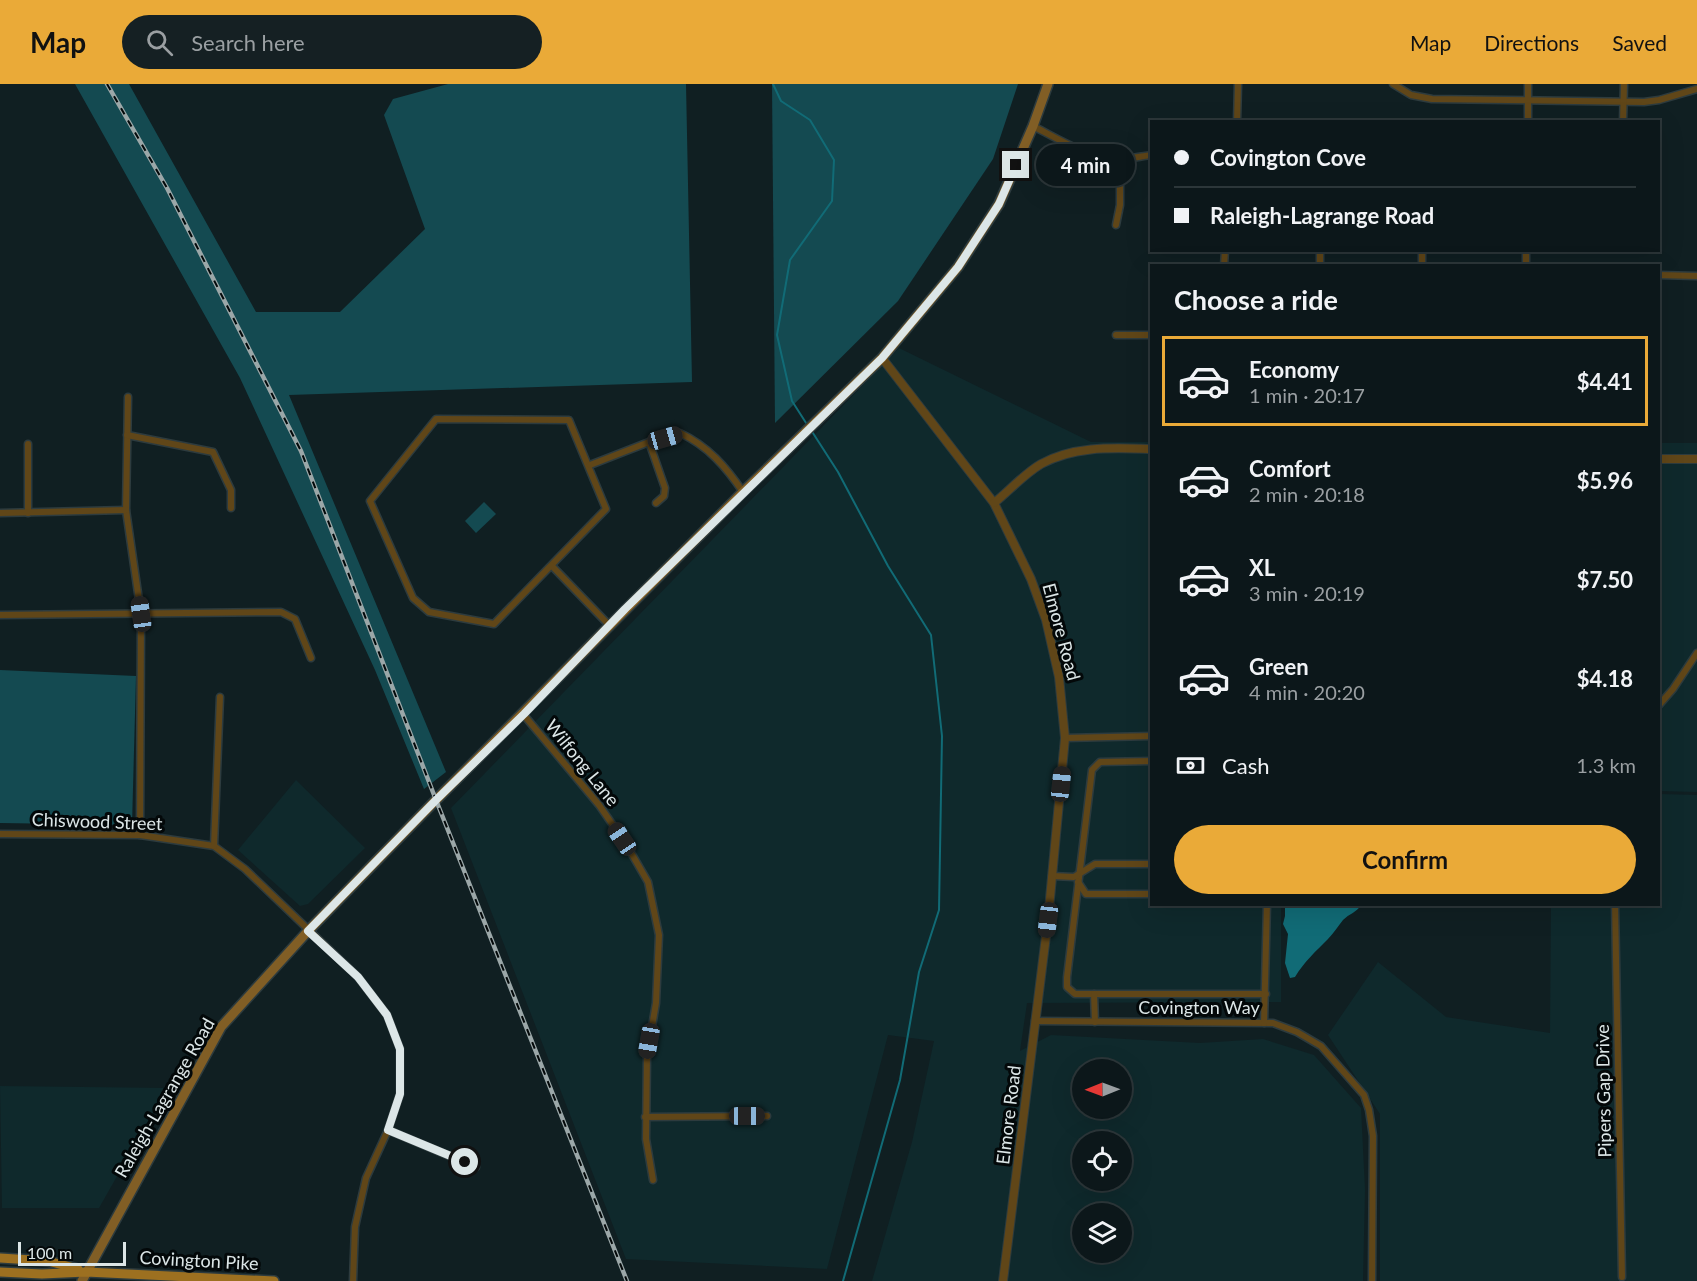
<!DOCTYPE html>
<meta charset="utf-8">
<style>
:root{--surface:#0c171a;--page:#152023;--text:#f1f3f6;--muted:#9a9fa2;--line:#2c3639;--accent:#eaaa38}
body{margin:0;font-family:Lato,sans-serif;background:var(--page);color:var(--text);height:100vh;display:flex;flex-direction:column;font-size:22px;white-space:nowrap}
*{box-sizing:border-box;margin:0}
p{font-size:20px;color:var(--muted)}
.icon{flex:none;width:33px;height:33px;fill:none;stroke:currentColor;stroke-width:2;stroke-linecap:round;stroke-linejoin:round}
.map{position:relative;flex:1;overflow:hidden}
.drawer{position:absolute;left:1150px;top:180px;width:510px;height:642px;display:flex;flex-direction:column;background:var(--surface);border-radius:0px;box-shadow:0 6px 24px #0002,0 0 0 2px var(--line)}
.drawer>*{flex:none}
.hud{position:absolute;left:1150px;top:36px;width:510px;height:132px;border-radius:0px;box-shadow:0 6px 24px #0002,0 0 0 2px var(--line);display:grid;align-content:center;height:132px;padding:0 24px;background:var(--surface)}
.needle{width:39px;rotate:269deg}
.controls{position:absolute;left:1072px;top:975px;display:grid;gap:12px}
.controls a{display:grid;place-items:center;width:60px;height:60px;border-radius:50%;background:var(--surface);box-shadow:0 6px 24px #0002,0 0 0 2px var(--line);font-size:30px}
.scale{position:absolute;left:18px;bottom:15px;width:108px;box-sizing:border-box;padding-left:6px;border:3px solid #dce6e7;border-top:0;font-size:16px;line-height:21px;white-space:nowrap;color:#dce6e7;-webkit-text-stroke:4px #030809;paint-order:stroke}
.end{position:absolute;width:27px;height:27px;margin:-14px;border:8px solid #dce6e7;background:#111;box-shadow:0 0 0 3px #111}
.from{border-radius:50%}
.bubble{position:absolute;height:42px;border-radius:21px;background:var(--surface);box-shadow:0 6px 24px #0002,0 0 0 2px var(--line);font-size:20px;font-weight:700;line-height:42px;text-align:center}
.car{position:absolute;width:18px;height:36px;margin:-18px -9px;border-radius:8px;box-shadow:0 0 4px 2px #0007;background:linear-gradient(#222 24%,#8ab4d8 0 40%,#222 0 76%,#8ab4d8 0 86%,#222 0)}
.hud b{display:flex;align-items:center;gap:21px;height:57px;font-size:22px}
.hud b+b{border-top:2px solid var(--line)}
.hud i{width:15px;height:15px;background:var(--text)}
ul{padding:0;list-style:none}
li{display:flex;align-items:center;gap:18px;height:90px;margin:0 12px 9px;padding:0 12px;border:3px solid transparent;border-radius:0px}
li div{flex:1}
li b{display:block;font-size:22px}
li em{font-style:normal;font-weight:700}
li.selected{border-color:var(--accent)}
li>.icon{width:54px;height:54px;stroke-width:1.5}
h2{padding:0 24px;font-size:27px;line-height:72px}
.pay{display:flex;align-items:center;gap:15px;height:66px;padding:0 24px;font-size:22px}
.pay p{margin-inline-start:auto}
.button{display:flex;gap:12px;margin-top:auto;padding:12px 24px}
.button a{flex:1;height:69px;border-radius:36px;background:var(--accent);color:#111;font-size:24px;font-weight:700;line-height:69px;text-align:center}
header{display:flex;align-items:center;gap:36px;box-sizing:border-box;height:84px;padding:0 30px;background:var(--accent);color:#111}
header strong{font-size:28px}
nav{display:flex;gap:33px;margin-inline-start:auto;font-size:21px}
.search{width:420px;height:54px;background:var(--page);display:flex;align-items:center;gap:15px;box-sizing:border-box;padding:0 21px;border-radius:33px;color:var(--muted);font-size:22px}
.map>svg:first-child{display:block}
</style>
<header>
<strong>Map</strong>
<div class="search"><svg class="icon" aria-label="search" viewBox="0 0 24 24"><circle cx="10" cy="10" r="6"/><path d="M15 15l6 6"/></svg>Search here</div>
<nav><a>Map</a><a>Directions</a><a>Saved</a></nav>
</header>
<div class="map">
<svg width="1697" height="1197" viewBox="0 0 1697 1197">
<rect width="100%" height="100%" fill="#101f22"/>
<g fill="#0f292c" fill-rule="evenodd">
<path d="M 899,264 L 1091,358 L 1152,358 L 1152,820 L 1281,821 L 1281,918 L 1027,919 L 1020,967 L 1051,951 L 1200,959 L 1263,955 L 1314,971 L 1361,1024 L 1365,1106 L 1363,1197 L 872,1197 L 912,1058 L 934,957 L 888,951 L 827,1185 L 626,1175 L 451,724 ZM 1083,986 L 1122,986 L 1122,1024 L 1083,1024 ZM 1083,1058 L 1122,1058 L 1122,1096 L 1083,1096 ZM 1083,1130 L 1122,1130 L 1122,1168 L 1083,1168 Z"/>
<path d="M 1659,359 L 1697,359 L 1697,708 L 1659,707 Z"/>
<path d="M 296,696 L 365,764 L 308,820 L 300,822 L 238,766 Z"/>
<path d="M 1659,710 L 1697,711 L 1697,1197 L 1380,1197 L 1380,1030 L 1328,951 L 1378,878 L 1446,933 L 1550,949 L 1551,821 L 1659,820 Z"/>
<path d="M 0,1002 L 167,1004 L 99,1124 L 2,1124 Z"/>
</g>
<g fill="#144a51">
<path d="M 75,0 L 129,0 L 256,228 L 340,228 L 425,145 L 384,31 L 393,15 L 448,0 L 686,0 L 692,298 L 289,311 L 446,688 L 424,705 L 375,586 L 240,294 Z"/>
<path d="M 772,0 L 1018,0 L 993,75 L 898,217 L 775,339 Z"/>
<path d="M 484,418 L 496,430 L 476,449 L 465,437 Z"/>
<path d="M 0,586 L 136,592 L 132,741 L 0,739 Z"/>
</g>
<path fill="#116b76" d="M 1285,821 L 1285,820 L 1361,821 C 1357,828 1349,830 1343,836 C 1338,842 1334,849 1328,855 C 1316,867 1304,878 1295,893 L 1290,894 L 1285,879 L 1288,850 L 1283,840 L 1285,832 Z"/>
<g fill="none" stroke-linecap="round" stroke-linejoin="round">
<g stroke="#116b76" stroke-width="2">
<path d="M 773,0 L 781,17 L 810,36 L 834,76 L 832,117 L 790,176 L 777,251 L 792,317 L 808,342"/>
<path d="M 811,346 L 838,388 L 888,482 L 931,551 L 942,652 L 939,826 L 919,888 L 900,996 L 843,1197"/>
</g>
<defs>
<g id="minor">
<path d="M 1393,0 L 1411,11 L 1432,15 L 1644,18 L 1659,16 L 1697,5"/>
<path d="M 1237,38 L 1238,0"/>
<path d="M 1528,38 L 1528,0"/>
<path d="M 1623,38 L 1624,0"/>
<path d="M 1033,42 C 1060,56 1088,74 1120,75 C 1130,75 1142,72 1152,71"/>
<path d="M 1116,141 L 1120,121 L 1120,75"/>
<path d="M 1224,182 L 1225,166"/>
<path d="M 1320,182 L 1320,166"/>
<path d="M 1422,182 L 1422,166"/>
<path d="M 1526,182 L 1526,166"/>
<path d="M 1659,191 L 1697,192"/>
<path d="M 1116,251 L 1152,251"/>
<path d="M 128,313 L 126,426 L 141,530 L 140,751"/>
<path d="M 436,335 L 569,336 L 606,425 L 494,540 L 429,528 L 413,514 L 370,417 Z"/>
<path d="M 127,351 L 213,368 L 231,406 L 231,424"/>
<path d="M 649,358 L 665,404 L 664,412 L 656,419"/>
<path d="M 28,360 L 28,429"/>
<path d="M 590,381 L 649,358 L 680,349 C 708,362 726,383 743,408"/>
<path d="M 0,429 L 126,426"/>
<path d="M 552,482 L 609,541"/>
<path d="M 0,531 L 281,528 L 295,535 L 311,574"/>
<path d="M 1659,621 L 1673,605 L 1697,569"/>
<path d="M 523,630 L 599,721 L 626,760 L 648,798 L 659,851 L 656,919 L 647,972 L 646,1055 L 653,1096"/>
<path d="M 1065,654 L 1152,652"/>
<path d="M 1152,677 L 1100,678 L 1092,686 L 1067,893 L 1067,903 L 1075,910 L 1266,910"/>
<path d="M 0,750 L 140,751 L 214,762 L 245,785 L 358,893 L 387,931 L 400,965 L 400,1010 L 388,1046 L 366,1094 L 355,1143 L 353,1197"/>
<path d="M 214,762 L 220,613"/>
<path d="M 1052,792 L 1074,793 L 1095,780 L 1152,780"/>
<path d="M 1078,798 L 1086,810 L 1152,810"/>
<path d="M 1615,820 L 1622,1193"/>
<path d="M 1094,910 L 1095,938"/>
<path d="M 1035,937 L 1273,939 L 1297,948 L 1321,962 L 1364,1011 L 1369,1026 L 1373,1052 L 1372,1197"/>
<path d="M 1264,939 L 1267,820"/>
<path d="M 645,1033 L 767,1032"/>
<path d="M 388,1046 L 476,1083"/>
</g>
<g id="tertiary">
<path d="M 882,274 L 994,419 L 1031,495 L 1046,536 L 1059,593 L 1065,654 L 1048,836 L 1003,1197"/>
<path d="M 1659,375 L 1697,375"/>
<path d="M 994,419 C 1009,407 1024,390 1041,380 C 1075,361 1115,364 1152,365"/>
</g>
<path id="secondary" d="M 82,1197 L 221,943 L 308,847 L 436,716 L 743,408 L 882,274 L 958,183 L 999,120 L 1033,42 L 1048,0"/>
<g id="primary">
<path d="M 0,1174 L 48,1177 L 78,1185"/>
<path d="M 0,1188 L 42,1190 L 86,1188 L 274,1197"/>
</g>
</defs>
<use href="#minor" stroke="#2d3b3e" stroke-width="9"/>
<use href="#tertiary" stroke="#2d3b3e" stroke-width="10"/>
<use href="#secondary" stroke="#2d3b3e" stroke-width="12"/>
<use href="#primary" stroke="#2d3b3e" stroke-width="12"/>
<use href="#minor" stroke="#604618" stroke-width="6"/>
<use href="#tertiary" stroke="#604618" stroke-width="8"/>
<use href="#secondary" stroke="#815e25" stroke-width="9"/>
<use href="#primary" stroke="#9d7020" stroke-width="9"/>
<defs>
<path id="rail" d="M 107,0 L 167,104 L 301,367 L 436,716 L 627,1197"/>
</defs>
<use href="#rail" stroke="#9ba7a8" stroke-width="4.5"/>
<use href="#rail" stroke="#030809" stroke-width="2" stroke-dasharray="7" stroke-linecap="butt"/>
</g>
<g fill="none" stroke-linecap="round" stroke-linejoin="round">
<path stroke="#dce6e7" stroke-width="8" d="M 465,1078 L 388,1046 L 400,1010 L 400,965 L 387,931 L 358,893 L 308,847 L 436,716 L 524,630 L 625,525 L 882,274 L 958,183 L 999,120 L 1016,81"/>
</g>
<g text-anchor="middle" stroke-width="6" stroke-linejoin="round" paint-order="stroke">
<g font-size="18" fill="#dce6e7" stroke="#030809">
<text transform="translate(1061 548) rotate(75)" y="6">Elmore Road</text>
<text transform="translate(582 679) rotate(51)" y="6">Wilfong Lane</text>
<text transform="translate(97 738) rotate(2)" y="6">Chiswood Street</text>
<text x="1199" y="930">Covington Way</text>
<text transform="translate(1604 1007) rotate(-91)" y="6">Pipers Gap Drive</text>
<text transform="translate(165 1014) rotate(-60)" y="6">Raleigh-Lagrange Road</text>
<text transform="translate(1009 1031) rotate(-83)" y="6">Elmore Road</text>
<text transform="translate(199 1177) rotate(3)" y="6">Covington Pike</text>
</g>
</g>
</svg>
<div class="controls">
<a><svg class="needle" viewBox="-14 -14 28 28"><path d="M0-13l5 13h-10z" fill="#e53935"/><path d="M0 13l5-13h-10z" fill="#9a9fa2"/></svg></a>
<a><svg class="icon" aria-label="locate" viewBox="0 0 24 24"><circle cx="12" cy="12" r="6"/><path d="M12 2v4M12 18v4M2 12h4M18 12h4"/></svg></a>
<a><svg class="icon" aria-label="layers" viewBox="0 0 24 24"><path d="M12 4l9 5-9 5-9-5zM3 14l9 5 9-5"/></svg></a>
</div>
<div class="scale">100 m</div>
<i class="end from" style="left:465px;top:1078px"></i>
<i class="end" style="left:1016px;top:81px"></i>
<div class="bubble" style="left:1036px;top:60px;width:99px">4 min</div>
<i class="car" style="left:665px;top:354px;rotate:74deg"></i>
<i class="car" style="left:141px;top:530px;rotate:352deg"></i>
<i class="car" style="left:1061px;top:700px;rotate:6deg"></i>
<i class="car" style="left:622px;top:755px;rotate:326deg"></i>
<i class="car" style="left:1048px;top:836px;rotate:187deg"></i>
<i class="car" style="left:649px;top:957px;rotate:190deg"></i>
<i class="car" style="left:747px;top:1032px;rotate:90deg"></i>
<div class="hud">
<b><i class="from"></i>Covington Cove</b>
<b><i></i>Raleigh-Lagrange Road</b>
</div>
<section class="drawer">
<h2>Choose a ride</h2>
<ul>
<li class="selected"><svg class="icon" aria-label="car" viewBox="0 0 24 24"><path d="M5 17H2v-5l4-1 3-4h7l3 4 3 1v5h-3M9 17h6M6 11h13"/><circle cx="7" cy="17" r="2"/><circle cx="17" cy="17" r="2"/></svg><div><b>Economy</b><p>1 min · 20:17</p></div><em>$4.41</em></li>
<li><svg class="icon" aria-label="car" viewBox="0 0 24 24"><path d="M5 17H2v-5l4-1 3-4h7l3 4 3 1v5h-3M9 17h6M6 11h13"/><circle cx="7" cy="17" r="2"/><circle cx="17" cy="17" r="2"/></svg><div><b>Comfort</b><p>2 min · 20:18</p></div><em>$5.96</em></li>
<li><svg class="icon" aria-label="car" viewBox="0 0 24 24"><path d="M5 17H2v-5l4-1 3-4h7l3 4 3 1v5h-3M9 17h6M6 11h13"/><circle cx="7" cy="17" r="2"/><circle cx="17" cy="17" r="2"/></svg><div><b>XL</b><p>3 min · 20:19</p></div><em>$7.50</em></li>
<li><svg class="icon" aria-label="car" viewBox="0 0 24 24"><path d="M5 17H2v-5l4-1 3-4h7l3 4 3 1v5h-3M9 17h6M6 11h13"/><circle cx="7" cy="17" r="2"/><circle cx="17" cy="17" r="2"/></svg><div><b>Green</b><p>4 min · 20:20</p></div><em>$4.18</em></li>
</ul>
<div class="pay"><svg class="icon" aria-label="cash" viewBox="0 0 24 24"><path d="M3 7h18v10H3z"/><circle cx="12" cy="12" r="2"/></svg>Cash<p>1.3 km</p></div>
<div class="button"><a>Confirm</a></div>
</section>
</div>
